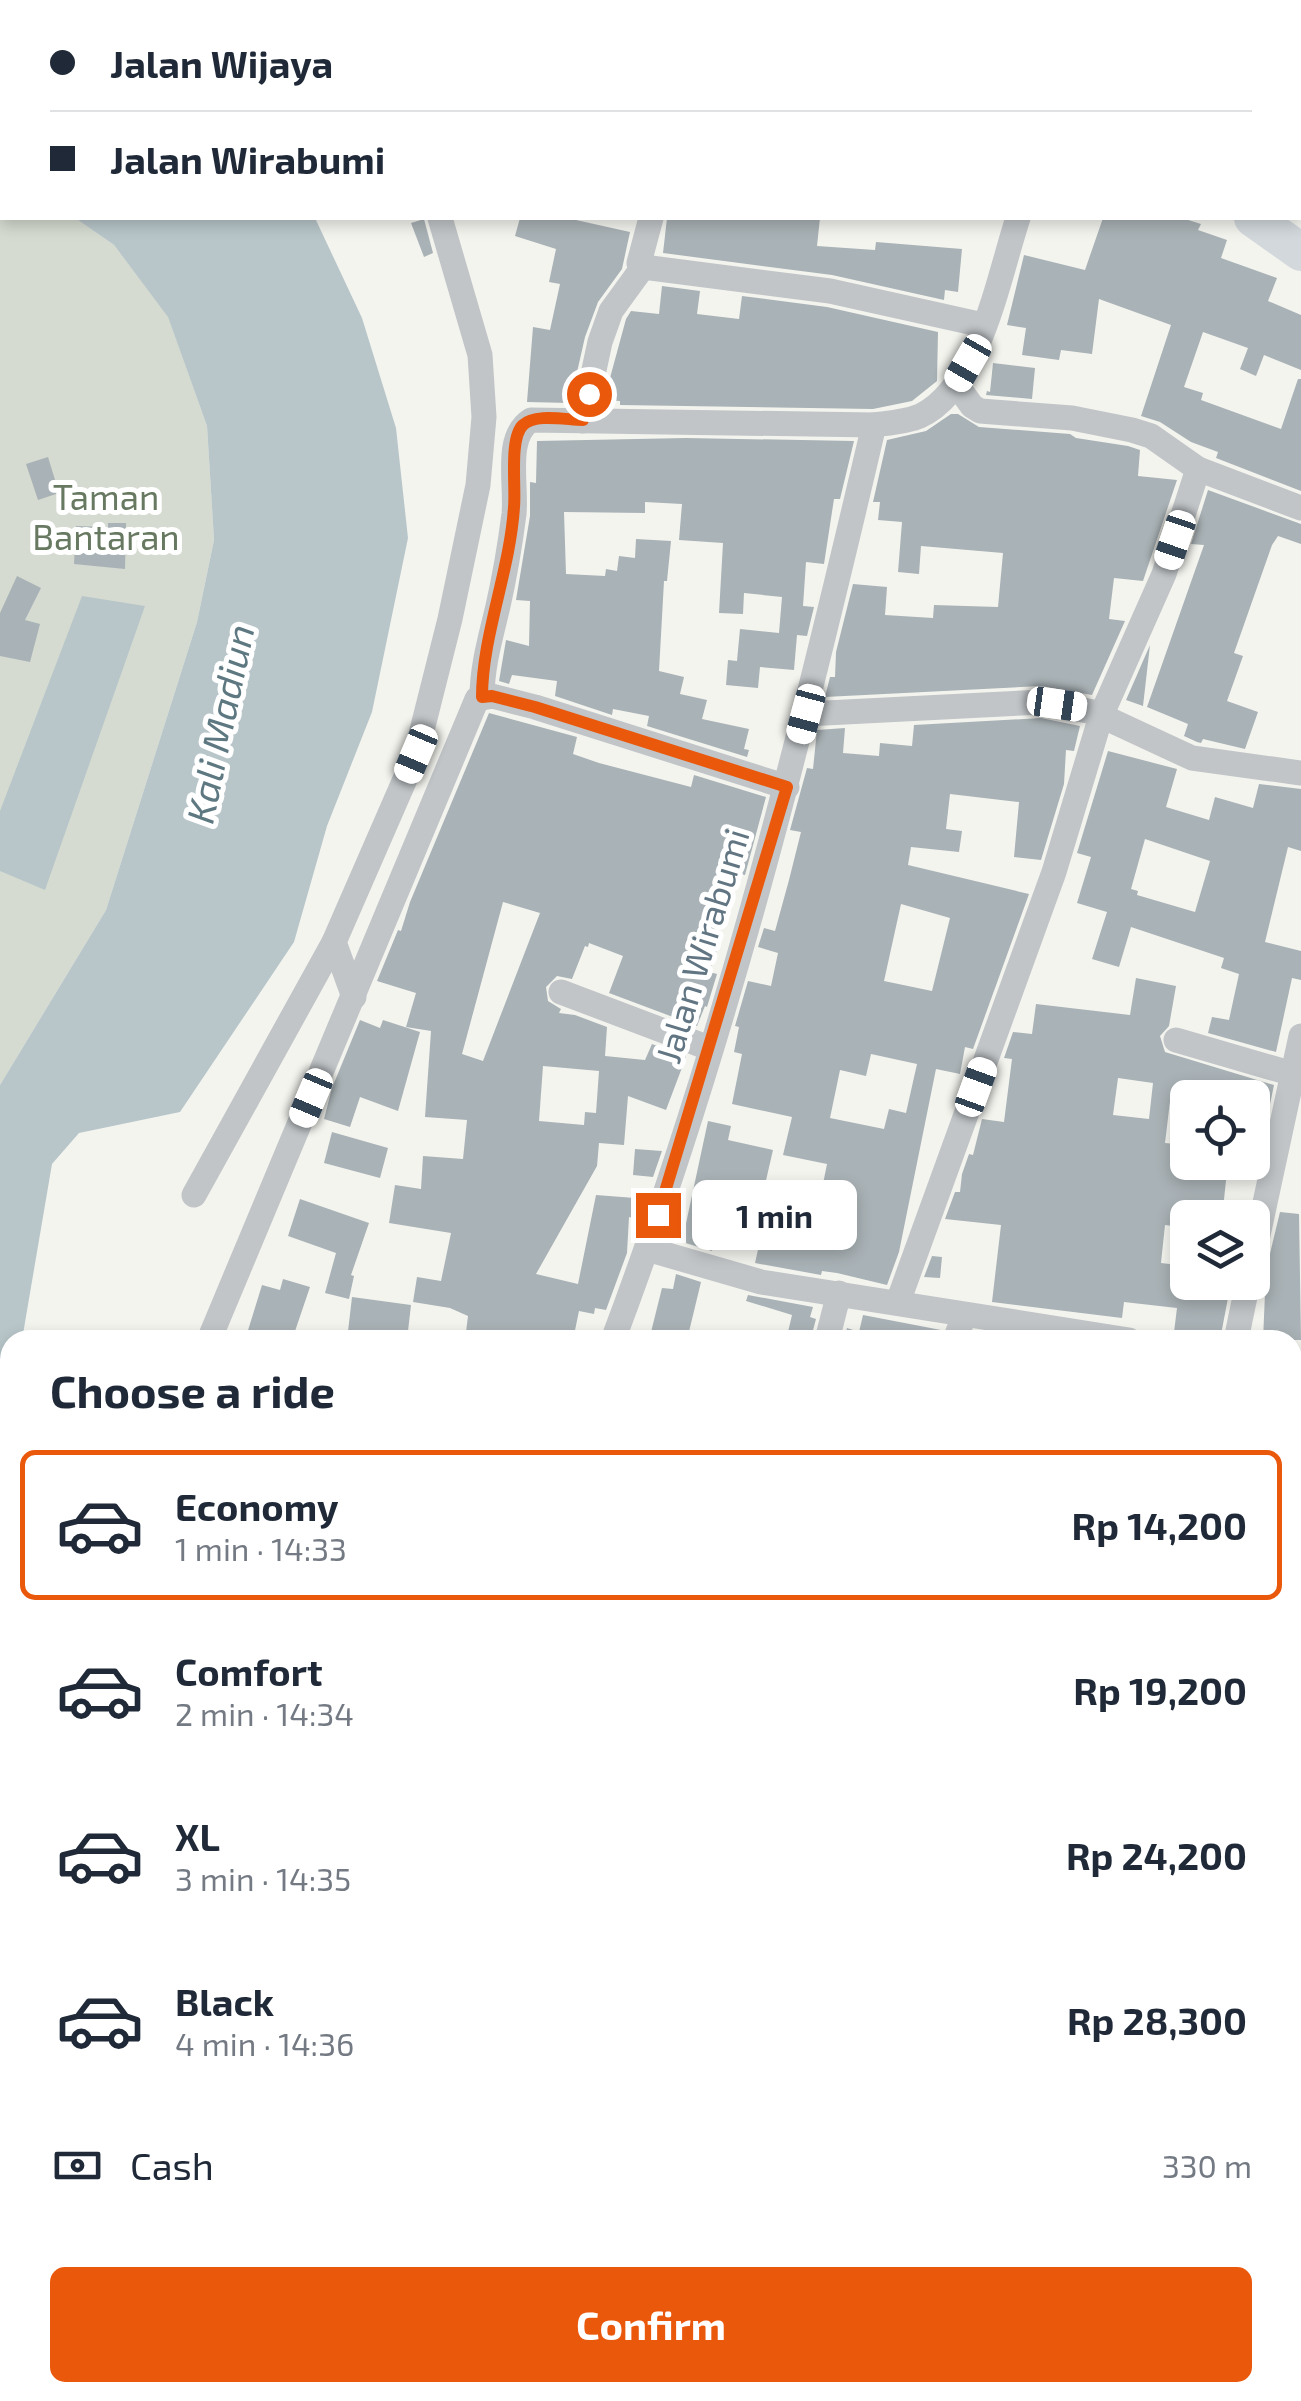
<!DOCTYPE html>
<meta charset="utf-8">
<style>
:root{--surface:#fff;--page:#f2f2f3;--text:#1f2937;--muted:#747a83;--line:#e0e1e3;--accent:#ea580c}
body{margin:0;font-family:"Exo 2",sans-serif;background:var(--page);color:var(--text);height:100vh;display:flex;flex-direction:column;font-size:38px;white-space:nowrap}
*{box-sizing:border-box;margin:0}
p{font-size:32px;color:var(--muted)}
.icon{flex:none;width:55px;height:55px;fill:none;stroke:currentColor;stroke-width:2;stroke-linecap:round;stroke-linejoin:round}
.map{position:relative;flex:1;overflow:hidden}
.panel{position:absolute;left:0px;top:1330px;width:1302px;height:1072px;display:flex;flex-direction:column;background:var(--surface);border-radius:30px 30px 0 0;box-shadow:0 5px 15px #0003}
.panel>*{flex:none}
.hud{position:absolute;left:0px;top:0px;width:1302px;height:220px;box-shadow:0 5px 15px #0003;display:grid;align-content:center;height:220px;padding:0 50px;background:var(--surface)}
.controls{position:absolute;left:1170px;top:1080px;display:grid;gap:20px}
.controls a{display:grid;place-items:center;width:100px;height:100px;border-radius:15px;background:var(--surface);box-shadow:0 5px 15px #0003;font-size:50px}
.end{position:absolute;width:45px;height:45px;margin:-22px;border:12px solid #ea580c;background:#fff;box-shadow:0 0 0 5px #fff}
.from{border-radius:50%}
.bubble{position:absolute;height:70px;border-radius:15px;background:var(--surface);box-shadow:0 5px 15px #0003;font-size:32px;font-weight:700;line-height:70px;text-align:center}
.car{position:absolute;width:30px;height:60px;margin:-30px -15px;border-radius:12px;box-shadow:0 0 8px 2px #0007;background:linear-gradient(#fff 24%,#345 0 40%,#fff 0 76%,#345 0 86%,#fff 0)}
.hud b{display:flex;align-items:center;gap:35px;height:95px;font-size:38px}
.hud b+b{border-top:2px solid var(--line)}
.hud i{width:25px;height:25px;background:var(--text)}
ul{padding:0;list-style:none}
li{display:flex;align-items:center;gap:30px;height:150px;margin:0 20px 15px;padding:0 30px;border:5px solid transparent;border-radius:15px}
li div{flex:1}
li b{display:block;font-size:38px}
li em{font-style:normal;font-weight:700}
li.active{border-color:var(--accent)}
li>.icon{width:90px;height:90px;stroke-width:1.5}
h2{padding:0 50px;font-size:45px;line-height:120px}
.pay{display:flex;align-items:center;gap:25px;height:110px;padding:0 50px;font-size:38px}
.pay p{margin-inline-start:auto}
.button{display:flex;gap:20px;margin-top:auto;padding:20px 50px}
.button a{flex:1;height:115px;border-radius:15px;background:var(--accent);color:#fff;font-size:40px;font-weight:700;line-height:115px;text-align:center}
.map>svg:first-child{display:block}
</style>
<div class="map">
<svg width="1301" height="2401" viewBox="0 0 1301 2401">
<rect width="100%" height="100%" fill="#f4f4ef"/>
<path fill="#d5dbd0" d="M 0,177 L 2,218 L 75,218 L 114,245 L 168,316 L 207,426 L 214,540 L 197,622 L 106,910 L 0,1085 Z"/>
<g fill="#b8c6ca">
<path d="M 0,0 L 89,2 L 2,2 L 2,178 Z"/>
<path d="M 75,218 L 315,218 L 362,318 L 396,428 L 408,538 L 372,712 L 327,826 L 294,942 L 180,1112 L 79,1133 L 52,1164 L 22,1340 L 10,1340 L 10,1875 L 0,1862 L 0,1085 L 106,910 L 197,622 L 214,540 L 207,426 L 168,317 L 114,245 Z"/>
<path d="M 82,596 L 145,606 L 45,890 L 0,871 L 0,811 Z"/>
<path d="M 1114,2392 L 1138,2401 L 589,2401 L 576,2393 Z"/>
</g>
<g fill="#a9b2b6" fill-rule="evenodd">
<path d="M 520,218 L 576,218 L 576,220 L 630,232 L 622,269 L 598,302 L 585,337 L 570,403 L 527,402 L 533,327 L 550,330 L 560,284 L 549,282 L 556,249 L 515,236 Z"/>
<path d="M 667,218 L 820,218 L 817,246 L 875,250 L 876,242 L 962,249 L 958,292 L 945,290 L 944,300 L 832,275 L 663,253 Z"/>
<path d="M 1103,218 L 1182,218 L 1201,224 L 1198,230 L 1227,240 L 1221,258 L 1277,278 L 1268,301 L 1301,315 L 1301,370 L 1264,355 L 1256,376 L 1240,369 L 1248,348 L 1203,332 L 1184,387 L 1203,393 L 1201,400 L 1281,429 L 1298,379 L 1301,379 L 1301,491 L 1216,458 L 1218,452 L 1191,442 L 1160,422 L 1141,416 L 1171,325 L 1099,299 L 1092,354 L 1061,350 L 1059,360 L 1022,355 L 1026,328 L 1007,325 L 1024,255 L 1085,270 Z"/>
<path d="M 424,219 L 433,253 L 424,257 L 411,223 Z"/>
<path d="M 662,286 L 700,291 L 697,314 L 739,319 L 742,296 L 827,307 L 938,332 L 937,381 L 912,401 L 873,409 L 620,405 L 620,401 L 604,400 L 626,319 L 631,311 L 659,314 Z"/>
<path d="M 993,363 L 1035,368 L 1032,399 L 986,395 L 987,391 L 990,392 Z"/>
<path d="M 951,414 L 958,414 L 979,427 L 1070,434 L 1076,438 L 1128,446 L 1140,450 L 1138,476 L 1177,480 L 1143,581 L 1114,578 L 1109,619 L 1125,621 L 1092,695 L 1041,686 L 825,697 L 830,677 L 835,677 L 836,652 L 853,584 L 887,587 L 885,615 L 933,618 L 934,605 L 998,607 L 1003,553 L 921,546 L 919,574 L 898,572 L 902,522 L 878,520 L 880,502 L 873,502 L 887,440 L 926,431 Z"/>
<path d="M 686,438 L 854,441 L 840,499 L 834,499 L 824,564 L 806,562 L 803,606 L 814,607 L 807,636 L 797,635 L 794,670 L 760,667 L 758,688 L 726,685 L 728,660 L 737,661 L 740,629 L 779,633 L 782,597 L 744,593 L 743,614 L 719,613 L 723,543 L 679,540 L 682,504 L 645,502 L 645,513 L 564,512 L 566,574 L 605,576 L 606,569 L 617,571 L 619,556 L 635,558 L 636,539 L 671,541 L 667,581 L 664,581 L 659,671 L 684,677 L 680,694 L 707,700 L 702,719 L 749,729 L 744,749 L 749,750 L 747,757 L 647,726 L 649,716 L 613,709 L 612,715 L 555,696 L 557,681 L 512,675 L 509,684 L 499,681 L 506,640 L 529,646 L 530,601 L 516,600 L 530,516 L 530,482 L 536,483 L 537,441 Z"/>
<path d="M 48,457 L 59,493 L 38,500 L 26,464 Z"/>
<path d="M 1208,490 L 1301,524 L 1301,544 L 1278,536 L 1272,545 L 1234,653 L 1243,656 L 1227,701 L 1258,712 L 1245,749 L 1203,739 L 1201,743 L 1197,742 L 1184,736 L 1188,724 L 1147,707 L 1204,545 L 1191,544 Z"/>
<path d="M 108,523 L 126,523 L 125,569 L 74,564 L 76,526 L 108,527 Z"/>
<path d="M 17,576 L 41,588 L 25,620 L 40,624 L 30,662 L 0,656 L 0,613 Z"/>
<path d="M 1150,645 L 1143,706 L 1126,700 Z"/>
<path d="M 489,713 L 577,737 L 573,754 L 599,763 L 691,787 L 694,775 L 766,797 L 745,875 L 731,872 L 712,942 L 719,945 L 709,972 L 717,974 L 707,1007 L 705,1006 L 697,1026 L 609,993 L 623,956 L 589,943 L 588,947 L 585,946 L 572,979 L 557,976 L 546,987 L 548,1001 L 561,1009 L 559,1013 L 575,1015 L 607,1027 L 605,1056 L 645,1060 L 652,1044 L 686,1057 L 666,1110 L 628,1096 L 624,1145 L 599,1143 L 597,1166 L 536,1274 L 578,1284 L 596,1195 L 635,1198 L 633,1218 L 629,1217 L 627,1253 L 606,1310 L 595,1308 L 594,1314 L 579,1311 L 573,1340 L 465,1340 L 468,1316 L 450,1308 L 413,1302 L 417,1277 L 441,1281 L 451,1233 L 389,1223 L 395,1185 L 421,1189 L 423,1156 L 463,1159 L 467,1120 L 425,1117 L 431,1031 L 406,1027 L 416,993 L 377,981 L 398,930 L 401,931 L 410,902 ZM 503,902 L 540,913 L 483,1061 L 462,1054 ZM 543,1066 L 599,1071 L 596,1113 L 585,1112 L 584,1125 L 539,1121 Z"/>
<path d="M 1041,718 L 1080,726 L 1074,751 L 1066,750 L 1064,784 L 1041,860 L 1014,857 L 1019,802 L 950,794 L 946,829 L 962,831 L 959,852 L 911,847 L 908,865 L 1029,894 L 973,1049 L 965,1047 L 960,1074 L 936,1069 L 899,1252 L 887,1285 L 837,1273 L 822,1271 L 821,1275 L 755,1263 L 764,1223 L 813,1233 L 827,1164 L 783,1155 L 792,1117 L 732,1104 L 742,1054 L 734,1052 L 739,1027 L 735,1026 L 748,981 L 771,986 L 778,953 L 758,947 L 764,928 L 775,931 L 789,880 L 801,832 L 790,830 L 807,768 L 813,769 L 817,730 L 845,728 L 843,753 L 879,756 L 880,743 L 912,746 L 914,725 ZM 901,904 L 950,918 L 932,991 L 884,981 ZM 871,1054 L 917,1064 L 906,1113 L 889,1109 L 884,1129 L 830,1118 L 840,1070 L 866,1076 Z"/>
<path d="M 1108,751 L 1177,769 L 1166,807 L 1209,820 L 1215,797 L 1253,808 L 1259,784 L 1301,789 L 1301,851 L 1288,847 L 1265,942 L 1301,951 L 1301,980 L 1292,978 L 1276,1052 L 1208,1033 L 1212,1017 L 1229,1020 L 1239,974 L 1221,968 L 1224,958 L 1131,927 L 1119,967 L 1092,959 L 1107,912 L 1077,903 L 1091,857 L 1077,853 ZM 1145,839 L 1210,861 L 1195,912 L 1137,895 L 1138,891 L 1131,889 Z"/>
<path d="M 1136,978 L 1176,986 L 1169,1026 L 1160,1036 L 1165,1052 L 1274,1085 L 1269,1109 L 1252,1106 L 1252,1098 L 1199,1098 L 1171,1093 L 1165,1143 L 1188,1145 L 1188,1162 L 1228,1162 L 1222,1218 L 1188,1218 L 1188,1228 L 1165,1225 L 1161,1263 L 1187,1266 L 1185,1282 L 1231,1282 L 1220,1340 L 1173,1340 L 1177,1308 L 1124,1302 L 1122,1318 L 992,1302 L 1001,1225 L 945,1219 L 955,1192 L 960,1192 L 962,1174 L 969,1154 L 973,1155 L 982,1119 L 1004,1122 L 1012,1059 L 1004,1058 L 1013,1032 L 1032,1034 L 1036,1004 L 1130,1015 ZM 1118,1078 L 1153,1083 L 1149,1119 L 1113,1115 Z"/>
<path d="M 360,1020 L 380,1028 L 383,1020 L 420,1032 L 398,1111 L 360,1097 L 350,1127 L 324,1119 L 332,1088 Z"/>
<path d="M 708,1121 L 731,1126 L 728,1140 L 773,1150 L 755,1228 L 718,1220 L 712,1251 L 682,1242 Z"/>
<path d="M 332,1132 L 388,1148 L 380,1178 L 324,1163 Z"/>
<path d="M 635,1149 L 662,1151 L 653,1177 L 633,1175 Z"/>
<path d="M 300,1199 L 369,1223 L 351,1275 L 354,1276 L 349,1299 L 325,1293 L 336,1253 L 288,1236 Z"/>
<path d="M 1280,1212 L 1299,1214 L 1301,1340 L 1263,1340 L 1266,1270 Z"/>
<path d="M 932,1256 L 942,1257 L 940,1278 L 924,1277 Z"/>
<path d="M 676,1274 L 701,1282 L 687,1340 L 649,1340 L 662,1288 L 673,1289 Z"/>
<path d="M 283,1279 L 310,1287 L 292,1340 L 245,1340 L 262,1285 L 280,1290 Z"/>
<path d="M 748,1295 L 813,1307 L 810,1317 L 816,1319 L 811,1338 L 788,1332 L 792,1315 L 746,1301 Z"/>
<path d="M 352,1297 L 411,1305 L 407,1340 L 347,1340 Z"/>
<path d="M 863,1315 L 941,1330 L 939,1340 L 910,1340 L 886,1334 L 884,1340 L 844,1340 L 847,1328 L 859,1332 Z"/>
</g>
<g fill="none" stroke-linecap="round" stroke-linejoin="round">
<path stroke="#babdbf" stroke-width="4" stroke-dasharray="5 5" stroke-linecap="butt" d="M 1292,2214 L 1301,2213"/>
<g stroke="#c1c5c8" stroke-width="12">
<path d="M 82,2401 L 83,2392"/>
<path d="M 184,2401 L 185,2392"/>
</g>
<g stroke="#c1c5c8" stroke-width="25">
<path d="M 342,0 L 343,2"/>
<path d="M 616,2 L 617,0"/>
<path d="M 717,2 L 718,0"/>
<path d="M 1093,2 L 1093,0"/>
<path d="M 651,218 L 639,263 L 643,267 L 830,291 L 983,325"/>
<path d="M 956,384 L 972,406 L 980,411 L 1072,418 L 1132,430 L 1151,436 L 1198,469 L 1301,508"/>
<path d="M 583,421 L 600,342 L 611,311 L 643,267"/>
<path d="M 482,697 C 482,666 491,636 498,606 C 505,575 510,545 514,514 C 517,484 504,437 531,420 L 874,425"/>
<path d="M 806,714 L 1042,702 L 1093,712 L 1192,758 L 1301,773"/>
<path d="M 561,992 L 709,1048"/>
<path d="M 354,997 L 334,942 L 416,754 L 450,619 L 478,485 L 484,417 L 480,355 L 440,218"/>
<path d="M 1176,1040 L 1293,1074"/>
<path d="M 194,1195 L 334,942"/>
<path d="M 647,1249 L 761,1282 L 1129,1340"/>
<path d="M 1252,1263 L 1301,1036"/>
<path d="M 898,1302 L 1054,872 L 1101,716 L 1164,574 L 1198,469"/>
<path d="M 209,1340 L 477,699 L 492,696 L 535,707 L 787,787"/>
<path d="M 613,1340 C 725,1043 802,733 874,425 C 889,423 906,422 920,416 C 979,389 999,275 1018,218"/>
<path d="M 827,1340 L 839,1293"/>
<path d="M 955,1340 L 964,1316"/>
<path d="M 1236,1340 L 1248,1282"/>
<path d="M 1292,1365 L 1301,1367"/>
<path d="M 1292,1722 L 1301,1701"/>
<path d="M 1292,1994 L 1301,1996"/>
</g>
<g stroke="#d2d8dc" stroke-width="38">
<path d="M 851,0 L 858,2"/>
<path d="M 1253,218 L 1301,252"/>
</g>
</g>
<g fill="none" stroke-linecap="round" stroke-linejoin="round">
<path stroke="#ea580c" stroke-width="12" d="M 589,394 L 583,420 C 567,420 535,413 523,425 C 509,438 516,487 514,507 C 510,571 482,636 482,697 L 492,696 L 535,707 L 787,787 L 658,1215"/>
</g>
<g text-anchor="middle" stroke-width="10" stroke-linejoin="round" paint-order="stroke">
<g font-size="35" fill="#677961" stroke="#fff">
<text x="106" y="510">Taman<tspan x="106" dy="40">Bantaran</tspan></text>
</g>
<g font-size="35" fill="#617582" stroke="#fff">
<text transform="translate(703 946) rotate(-73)" y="12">Jalan Wirabumi</text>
</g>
<g font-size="38" font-style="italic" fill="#5d7880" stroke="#fff">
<text transform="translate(221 724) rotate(-78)" y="13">Kali Madiun</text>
</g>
</g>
</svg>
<div class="controls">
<a><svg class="icon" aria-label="locate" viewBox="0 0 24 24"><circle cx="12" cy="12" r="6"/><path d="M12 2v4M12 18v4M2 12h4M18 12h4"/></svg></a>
<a><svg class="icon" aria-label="layers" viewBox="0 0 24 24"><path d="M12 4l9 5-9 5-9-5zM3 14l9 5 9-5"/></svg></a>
</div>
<i class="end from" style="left:589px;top:394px"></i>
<i class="end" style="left:658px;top:1215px"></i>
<div class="bubble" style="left:692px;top:1180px;width:165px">1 min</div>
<i class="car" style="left:968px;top:363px;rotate:210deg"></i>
<i class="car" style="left:1175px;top:540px;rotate:199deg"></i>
<i class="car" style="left:1057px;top:704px;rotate:98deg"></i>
<i class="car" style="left:806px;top:714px;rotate:195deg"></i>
<i class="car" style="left:416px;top:754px;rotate:203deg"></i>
<i class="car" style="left:976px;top:1087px;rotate:20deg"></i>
<i class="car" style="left:311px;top:1098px;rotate:203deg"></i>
<div class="hud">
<b><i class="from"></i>Jalan Wijaya</b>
<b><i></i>Jalan Wirabumi</b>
</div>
<section class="panel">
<h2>Choose a ride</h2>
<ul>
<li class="active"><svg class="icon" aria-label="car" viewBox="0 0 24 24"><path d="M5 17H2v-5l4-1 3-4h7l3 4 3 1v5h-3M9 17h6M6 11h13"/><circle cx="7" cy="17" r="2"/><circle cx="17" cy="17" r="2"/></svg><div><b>Economy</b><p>1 min · 14:33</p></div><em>Rp 14,200</em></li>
<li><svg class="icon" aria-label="car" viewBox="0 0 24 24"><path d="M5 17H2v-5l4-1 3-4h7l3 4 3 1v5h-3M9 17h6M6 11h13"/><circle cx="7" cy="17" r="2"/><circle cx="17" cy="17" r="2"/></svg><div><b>Comfort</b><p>2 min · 14:34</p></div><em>Rp 19,200</em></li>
<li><svg class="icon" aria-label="car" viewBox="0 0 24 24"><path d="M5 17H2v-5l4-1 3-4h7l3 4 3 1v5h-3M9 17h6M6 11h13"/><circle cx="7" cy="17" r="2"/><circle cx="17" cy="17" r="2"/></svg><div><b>XL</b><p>3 min · 14:35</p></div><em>Rp 24,200</em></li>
<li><svg class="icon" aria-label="car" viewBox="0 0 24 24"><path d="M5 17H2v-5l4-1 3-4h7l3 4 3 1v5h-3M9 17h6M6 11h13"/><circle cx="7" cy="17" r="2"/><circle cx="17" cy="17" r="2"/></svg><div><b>Black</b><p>4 min · 14:36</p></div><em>Rp 28,300</em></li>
</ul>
<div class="pay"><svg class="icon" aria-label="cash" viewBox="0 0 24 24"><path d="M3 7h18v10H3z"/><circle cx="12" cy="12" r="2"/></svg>Cash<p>330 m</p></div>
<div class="button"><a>Confirm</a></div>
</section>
</div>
